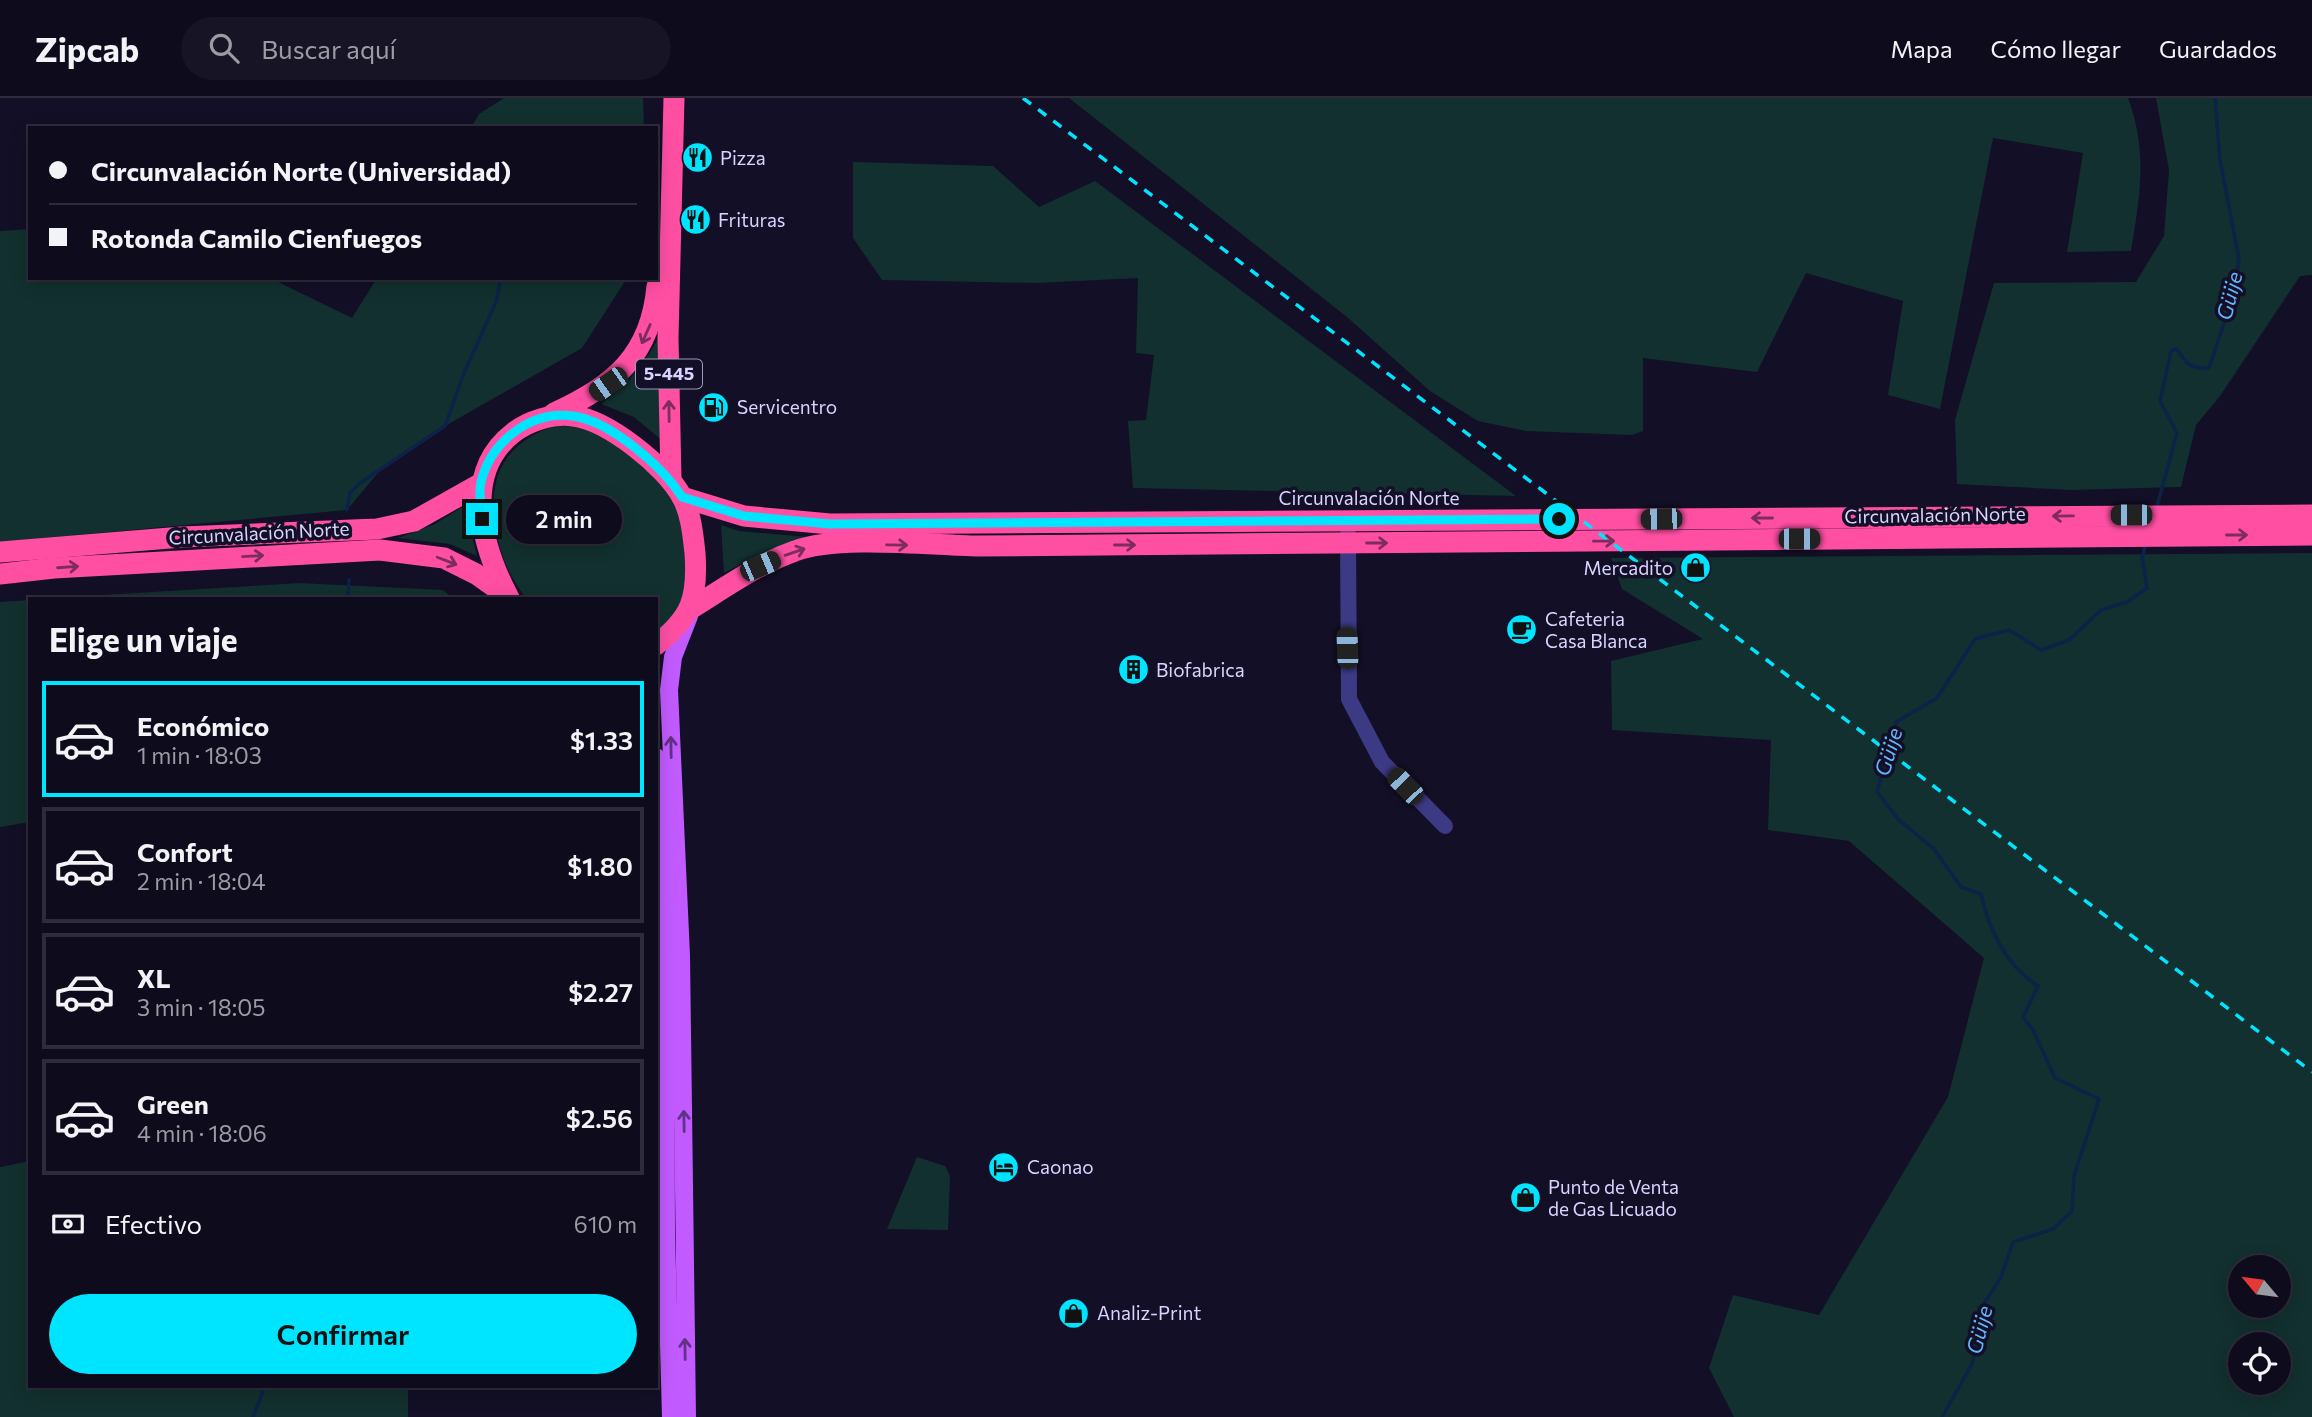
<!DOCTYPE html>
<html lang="es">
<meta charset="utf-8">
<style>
:root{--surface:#0e0b1c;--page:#171425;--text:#f1f3f6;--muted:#9b9ba3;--line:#2e2b3b;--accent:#00e5ff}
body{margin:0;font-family:Commissioner,sans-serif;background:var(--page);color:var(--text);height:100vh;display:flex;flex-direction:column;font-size:26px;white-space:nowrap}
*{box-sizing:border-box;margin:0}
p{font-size:23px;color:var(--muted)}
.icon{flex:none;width:38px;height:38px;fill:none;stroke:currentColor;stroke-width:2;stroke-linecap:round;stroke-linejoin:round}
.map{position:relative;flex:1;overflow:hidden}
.details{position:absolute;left:28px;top:499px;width:630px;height:791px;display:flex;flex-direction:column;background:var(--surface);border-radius:0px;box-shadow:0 4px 18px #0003,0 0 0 2px var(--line)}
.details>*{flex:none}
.guide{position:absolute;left:28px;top:28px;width:630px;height:154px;border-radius:0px;box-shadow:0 4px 18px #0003,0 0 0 2px var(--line);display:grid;align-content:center;height:154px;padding:0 21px;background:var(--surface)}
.needle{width:46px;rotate:299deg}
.fabs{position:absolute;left:2228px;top:1157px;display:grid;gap:14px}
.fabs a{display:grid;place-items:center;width:63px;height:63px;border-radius:50%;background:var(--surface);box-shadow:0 4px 18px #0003,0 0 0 2px var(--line);font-size:35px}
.end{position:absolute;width:32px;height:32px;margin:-16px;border:9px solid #00e5ff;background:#111;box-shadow:0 0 0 4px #111}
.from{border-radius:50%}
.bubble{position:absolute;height:49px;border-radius:24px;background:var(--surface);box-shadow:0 4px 18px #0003,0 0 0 2px var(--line);font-size:23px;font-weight:600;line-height:49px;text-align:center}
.car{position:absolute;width:21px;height:42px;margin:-21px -10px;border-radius:9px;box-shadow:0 0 5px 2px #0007;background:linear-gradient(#222 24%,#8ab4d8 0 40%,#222 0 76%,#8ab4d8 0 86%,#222 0)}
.guide b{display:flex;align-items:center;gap:24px;height:66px;font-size:26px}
.guide b+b{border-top:2px solid var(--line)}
.guide i{width:18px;height:18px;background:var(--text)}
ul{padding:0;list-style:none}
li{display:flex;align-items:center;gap:21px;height:116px;margin:0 14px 10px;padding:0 7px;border:4px solid var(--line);border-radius:0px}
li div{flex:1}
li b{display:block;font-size:26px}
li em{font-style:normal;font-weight:600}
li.active{border-color:var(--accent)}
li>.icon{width:63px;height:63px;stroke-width:1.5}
h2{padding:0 21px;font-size:32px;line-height:84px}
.pay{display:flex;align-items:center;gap:18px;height:77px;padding:0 21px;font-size:26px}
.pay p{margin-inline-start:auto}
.action{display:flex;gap:14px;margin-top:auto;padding:14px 21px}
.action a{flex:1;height:80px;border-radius:42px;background:var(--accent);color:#111;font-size:28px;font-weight:600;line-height:80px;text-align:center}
header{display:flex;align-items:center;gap:42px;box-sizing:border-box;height:98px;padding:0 35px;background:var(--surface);border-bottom:2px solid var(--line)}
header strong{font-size:33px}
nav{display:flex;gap:38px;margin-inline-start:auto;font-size:24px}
.search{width:490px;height:63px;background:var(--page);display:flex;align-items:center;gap:18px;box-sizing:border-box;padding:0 24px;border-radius:38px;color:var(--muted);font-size:26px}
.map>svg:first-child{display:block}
</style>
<header>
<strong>Zipcab</strong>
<div class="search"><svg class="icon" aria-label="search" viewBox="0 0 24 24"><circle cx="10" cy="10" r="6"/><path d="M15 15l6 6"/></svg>Buscar aquí</div>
<nav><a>Mapa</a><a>Cómo llegar</a><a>Guardados</a></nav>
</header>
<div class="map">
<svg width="2312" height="1319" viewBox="0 0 2312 1319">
<rect width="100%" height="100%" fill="#130f26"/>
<g fill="#12302f" fill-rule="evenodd">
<path d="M 504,0 L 643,0 L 644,30 L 471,30 L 479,16 Z"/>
<path d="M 1069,0 L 2128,0 C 2148,54 2140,98 2131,153 L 2067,154 L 2083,55 L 1993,40 L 1940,311 L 1888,297 L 1903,203 L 1806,175 L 1757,274 L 1643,260 L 1643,333 L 1632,337 L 1526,333 L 1478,323 L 1430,293 L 1347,219 Z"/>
<path d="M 2156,0 L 2312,0 L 2312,177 L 2300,178 L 2220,298 L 2196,327 L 2181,389 L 2071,392 L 1957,386 L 1955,322 L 1994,185 L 2136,184 L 2164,138 L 2169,72 Z"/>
<path d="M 853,64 L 993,68 L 1039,109 L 1095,83 L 1516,398 L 1133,390 L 1128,323 L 1146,322 L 1154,257 L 1136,255 L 1138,180 L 1036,185 L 882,182 L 853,140 Z"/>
<path d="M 30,131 L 30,180 L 270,180 L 352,220 L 377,180 L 627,180 L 582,250 L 445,328 L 382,370 L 347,412 L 0,444 L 0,133 Z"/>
<path d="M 671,212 L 670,349 L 634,319 L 601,306 C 639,276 653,256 671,212 Z"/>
<path d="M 556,327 L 590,331 L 616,341 L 687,411 L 693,507 L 656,540 L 656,500 L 526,500 C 498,466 479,399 507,360 C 519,343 538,334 556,327 Z"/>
<path d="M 469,405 L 470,430 L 477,458 L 450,446 L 398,440 L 435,426 Z"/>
<path d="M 721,427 L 739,433 L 808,439 L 753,460 L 724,475 Z"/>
<path d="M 2312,455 L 2312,1319 L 1734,1319 L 1709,1270 L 1733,1197 L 1819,1217 L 1948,999 L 1984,860 L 1849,743 L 1768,732 L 1771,642 L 1612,632 L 1611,563 L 1703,541 L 1622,491 L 1611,460 ZM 2240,1169 L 2278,1169 L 2278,1208 L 2240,1208 ZM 2240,1246 L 2278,1246 L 2278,1284 L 2240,1284 Z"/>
<path d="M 300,485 L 443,492 L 453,500 L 53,500 Z"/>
<path d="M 30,502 L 30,724 L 0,729 L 0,504 Z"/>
<path d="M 917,1059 L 945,1068 L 950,1078 L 948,1132 L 887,1131 Z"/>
<path d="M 30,1063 L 30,1288 L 408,1288 L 408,1319 L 0,1319 L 0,1069 Z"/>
</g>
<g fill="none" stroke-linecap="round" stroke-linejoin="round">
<g stroke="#0c2248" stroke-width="3.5">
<path d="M 347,412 L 350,395 L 360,385 L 445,328 L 464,275 L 496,204 L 501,180"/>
<path d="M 2156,412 L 2177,335 L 2160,303 L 2171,253 L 2177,251 C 2186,266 2191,271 2209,270 L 2234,195 L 2239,161 L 2220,62 L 2215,0"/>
<path d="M 348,500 L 349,482"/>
<path d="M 253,1319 L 265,1288"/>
<path d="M 1942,1319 L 1972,1266 L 1982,1230 L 1982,1209 L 2001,1179 L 2013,1144 L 2053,1131 L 2072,1113 L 2074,1078 L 2099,1001 L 2055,980 L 2033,932 L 2023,919 L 2038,888 C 2006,867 1989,832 1981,796 L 1961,789 L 1934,751 L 1899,722 L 1877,694 L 1896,624 L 1937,600 L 1975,541 L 2009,532 L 2041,552 L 2069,542 L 2101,512 L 2127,504 L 2147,490 L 2142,459 L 2146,446"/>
</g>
<path stroke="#3d3a85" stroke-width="16" d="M 1348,436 L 1349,601 L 1382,664 L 1445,728"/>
<g stroke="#c25bff" stroke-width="18">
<path d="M 656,659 L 665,859 L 666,1136 L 671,1319"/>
<path d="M 687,1319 L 681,858 L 669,592 L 673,559 L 689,518"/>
</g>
<g stroke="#ff4fa3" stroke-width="21">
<path d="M 554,315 C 614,288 651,257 657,188"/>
<path d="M 671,381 L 668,240 L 674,0"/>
<path d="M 682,399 L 744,418 L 830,426 L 2312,417"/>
<path d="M 0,454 L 182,439 L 377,431 L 414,423 L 480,386"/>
<path d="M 0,476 L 54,470 L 380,452 L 444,460 L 476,476 L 507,498"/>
<path d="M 509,500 C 483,451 460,376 513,335 C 528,323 553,315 573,318 C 608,322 665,368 682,399 C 691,415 693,437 695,455 C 698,500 692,519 656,547"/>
<path d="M 692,510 C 726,489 758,466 795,453 C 837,437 929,447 977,448 L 2312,437"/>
</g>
<path stroke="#00e5ff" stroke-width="3.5" stroke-dasharray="10 9" stroke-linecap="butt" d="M 1023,0 L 2312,974"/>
</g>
<defs><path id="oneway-shaft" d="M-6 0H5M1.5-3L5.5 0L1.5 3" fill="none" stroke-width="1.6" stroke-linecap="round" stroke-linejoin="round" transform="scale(1.75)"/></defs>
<g stroke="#7d2c5e">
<use href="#oneway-shaft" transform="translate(646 236) rotate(114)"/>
<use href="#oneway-shaft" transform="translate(669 313) rotate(-91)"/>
<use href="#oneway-shaft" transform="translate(2063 418) rotate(179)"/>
<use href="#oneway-shaft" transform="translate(1762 420) rotate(180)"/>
<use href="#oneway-shaft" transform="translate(2237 437)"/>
<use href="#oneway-shaft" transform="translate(1604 443) rotate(-1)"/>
<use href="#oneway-shaft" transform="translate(1377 445)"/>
<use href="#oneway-shaft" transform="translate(897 447) rotate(1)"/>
<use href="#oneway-shaft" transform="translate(1125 447)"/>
<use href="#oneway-shaft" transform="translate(795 454) rotate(-19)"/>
<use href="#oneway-shaft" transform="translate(253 458) rotate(-3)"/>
<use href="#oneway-shaft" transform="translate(447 463) rotate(21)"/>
<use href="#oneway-shaft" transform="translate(68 469) rotate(-4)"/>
</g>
<g stroke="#623188">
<use href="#oneway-shaft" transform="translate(671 649) rotate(-91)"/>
<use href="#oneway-shaft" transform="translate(684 1023) rotate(-91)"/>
<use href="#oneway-shaft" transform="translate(685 1251) rotate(-91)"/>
</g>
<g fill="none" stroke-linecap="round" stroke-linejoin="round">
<path stroke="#00e5ff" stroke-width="9" d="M 482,421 C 482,410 478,395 481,384 C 491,344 530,312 573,318 C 610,323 662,368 682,399 L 744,418 L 830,426 L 1559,421"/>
</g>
<defs>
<symbol id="restaurant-disc" viewBox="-11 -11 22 22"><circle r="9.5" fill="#00e5ff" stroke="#130f26"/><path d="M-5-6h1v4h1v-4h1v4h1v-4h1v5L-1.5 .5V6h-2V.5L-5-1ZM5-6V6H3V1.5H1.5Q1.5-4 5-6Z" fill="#111"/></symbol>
<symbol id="fuel-disc" viewBox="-11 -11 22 22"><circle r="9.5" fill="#00e5ff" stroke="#130f26"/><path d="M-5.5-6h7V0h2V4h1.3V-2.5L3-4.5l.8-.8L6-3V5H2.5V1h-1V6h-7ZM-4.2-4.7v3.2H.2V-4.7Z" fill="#111"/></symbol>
<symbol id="shop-disc" viewBox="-11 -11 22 22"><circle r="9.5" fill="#00e5ff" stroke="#130f26"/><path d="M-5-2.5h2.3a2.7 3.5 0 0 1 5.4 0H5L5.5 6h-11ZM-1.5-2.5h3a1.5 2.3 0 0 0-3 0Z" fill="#111"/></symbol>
<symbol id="cafe-disc" viewBox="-11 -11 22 22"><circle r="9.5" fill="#00e5ff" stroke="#130f26"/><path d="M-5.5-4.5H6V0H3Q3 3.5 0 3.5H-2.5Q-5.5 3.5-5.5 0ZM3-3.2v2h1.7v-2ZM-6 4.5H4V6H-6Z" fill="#111"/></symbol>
<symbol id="building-disc" viewBox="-11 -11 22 22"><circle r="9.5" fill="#00e5ff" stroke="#130f26"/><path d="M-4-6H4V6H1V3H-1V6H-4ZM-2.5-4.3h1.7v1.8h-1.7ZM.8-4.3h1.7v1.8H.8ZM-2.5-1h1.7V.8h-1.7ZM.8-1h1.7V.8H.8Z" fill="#111"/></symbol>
<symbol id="hotel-disc" viewBox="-11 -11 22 22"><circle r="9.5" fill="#00e5ff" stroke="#130f26"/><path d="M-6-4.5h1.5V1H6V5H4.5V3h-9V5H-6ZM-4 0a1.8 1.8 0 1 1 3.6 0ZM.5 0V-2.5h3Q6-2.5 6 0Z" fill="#111"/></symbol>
</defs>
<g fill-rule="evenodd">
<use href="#restaurant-disc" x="680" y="42" width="35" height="35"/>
<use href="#restaurant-disc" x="678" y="104" width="35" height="35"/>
<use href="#fuel-disc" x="696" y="292" width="35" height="35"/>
<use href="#shop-disc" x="1678" y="452" width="35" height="35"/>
<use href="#cafe-disc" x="1504" y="514" width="35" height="35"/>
<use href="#building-disc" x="1116" y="554" width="35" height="35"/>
<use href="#hotel-disc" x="986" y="1052" width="35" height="35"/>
<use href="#shop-disc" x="1508" y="1082" width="35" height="35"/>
<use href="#shop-disc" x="1056" y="1198" width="35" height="35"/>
</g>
<g text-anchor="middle" stroke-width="7" stroke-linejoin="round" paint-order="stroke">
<rect fill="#130f26" stroke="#9e99be" stroke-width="2" x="636" y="261.5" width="66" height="29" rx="5"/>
<g font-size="18" font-weight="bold" fill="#d9d4ff">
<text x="669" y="282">5-445</text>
</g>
<g font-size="19" fill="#d9d4ff" stroke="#130f26" text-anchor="start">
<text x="720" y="67">Pizza</text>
<text x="718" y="129">Frituras</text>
<text x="737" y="316">Servicentro</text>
<text x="1673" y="477" text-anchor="end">Mercadito</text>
<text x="1545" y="528">Cafeteria<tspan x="1545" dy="22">Casa Blanca</tspan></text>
<text x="1156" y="579">Biofabrica</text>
<text x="1027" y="1076">Caonao</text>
<text x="1548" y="1096">Punto de Venta<tspan x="1548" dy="22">de Gas Licuado</tspan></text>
<text x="1097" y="1222">Analiz-Print</text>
</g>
<g font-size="19" fill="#d9d4ff" stroke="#130f26">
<text x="1369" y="407">Circunvalación Norte</text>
<text transform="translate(1935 417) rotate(-1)" y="7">Circunvalación Norte</text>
<text transform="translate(259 435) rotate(-3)" y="7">Circunvalación Norte</text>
</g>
<g font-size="21" font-style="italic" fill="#62b6ff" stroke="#130f26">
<text transform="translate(2230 198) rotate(-76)" y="7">Güije</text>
<text transform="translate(1889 654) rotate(-73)" y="7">Güije</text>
<text transform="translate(1980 1232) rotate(-76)" y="7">Güije</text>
</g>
</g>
</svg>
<div class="fabs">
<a><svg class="needle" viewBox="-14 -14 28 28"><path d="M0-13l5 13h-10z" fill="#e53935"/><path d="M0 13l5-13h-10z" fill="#9b9ba3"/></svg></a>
<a><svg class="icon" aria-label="locate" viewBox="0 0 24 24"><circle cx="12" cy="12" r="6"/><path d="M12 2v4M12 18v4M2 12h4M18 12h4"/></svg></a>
</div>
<i class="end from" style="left:1559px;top:421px"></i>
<i class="end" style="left:482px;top:421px"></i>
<div class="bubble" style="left:506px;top:397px;width:116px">2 min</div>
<i class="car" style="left:608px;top:286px;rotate:235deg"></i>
<i class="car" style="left:2131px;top:417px;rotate:270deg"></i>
<i class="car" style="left:1661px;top:421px;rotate:269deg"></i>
<i class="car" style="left:1799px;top:441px;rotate:90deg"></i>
<i class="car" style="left:760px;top:468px;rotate:67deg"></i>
<i class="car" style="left:1347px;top:550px;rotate:358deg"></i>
<i class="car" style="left:1405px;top:688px;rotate:316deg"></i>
<div class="guide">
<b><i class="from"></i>Circunvalación Norte (Universidad)</b>
<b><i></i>Rotonda Camilo Cienfuegos</b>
</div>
<section class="details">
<h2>Elige un viaje</h2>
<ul>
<li class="active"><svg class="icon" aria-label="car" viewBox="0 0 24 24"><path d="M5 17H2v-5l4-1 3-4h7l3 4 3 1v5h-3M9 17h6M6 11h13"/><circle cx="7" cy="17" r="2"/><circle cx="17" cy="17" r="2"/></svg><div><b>Económico</b><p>1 min · 18:03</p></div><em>$1.33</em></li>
<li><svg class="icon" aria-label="car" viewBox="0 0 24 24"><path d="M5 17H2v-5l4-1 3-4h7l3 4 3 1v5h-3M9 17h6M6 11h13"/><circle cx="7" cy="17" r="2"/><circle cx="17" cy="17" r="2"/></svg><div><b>Confort</b><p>2 min · 18:04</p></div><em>$1.80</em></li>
<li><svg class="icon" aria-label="car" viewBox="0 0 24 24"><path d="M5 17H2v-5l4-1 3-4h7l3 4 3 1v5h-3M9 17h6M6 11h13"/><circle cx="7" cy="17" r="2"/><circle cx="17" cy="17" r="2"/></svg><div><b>XL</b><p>3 min · 18:05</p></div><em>$2.27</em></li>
<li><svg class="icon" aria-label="car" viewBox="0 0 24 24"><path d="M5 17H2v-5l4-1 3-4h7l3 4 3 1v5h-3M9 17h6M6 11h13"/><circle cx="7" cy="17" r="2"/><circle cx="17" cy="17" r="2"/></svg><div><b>Green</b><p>4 min · 18:06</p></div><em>$2.56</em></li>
</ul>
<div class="pay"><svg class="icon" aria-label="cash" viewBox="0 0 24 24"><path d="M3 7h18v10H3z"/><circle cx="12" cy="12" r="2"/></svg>Efectivo<p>610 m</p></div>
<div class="action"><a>Confirmar</a></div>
</section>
</div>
